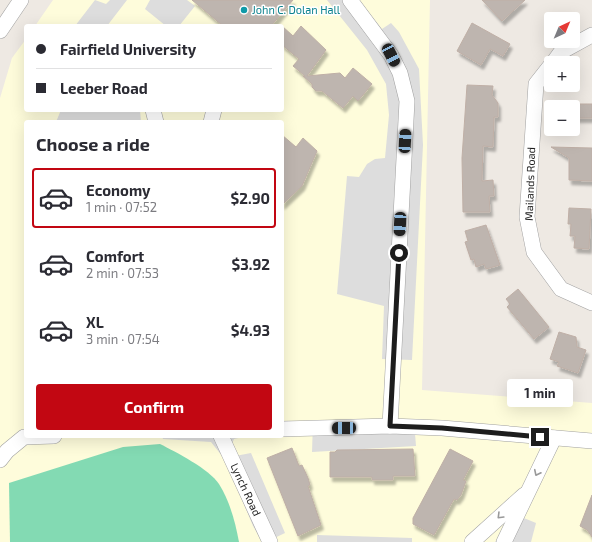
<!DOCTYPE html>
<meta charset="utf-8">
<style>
:root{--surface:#fff;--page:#f7f7f7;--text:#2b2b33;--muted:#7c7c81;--line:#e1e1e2;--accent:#c20712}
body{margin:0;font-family:"Exo 2",sans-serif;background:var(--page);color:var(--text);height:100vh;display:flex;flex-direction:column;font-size:15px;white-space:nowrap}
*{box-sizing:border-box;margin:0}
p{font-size:13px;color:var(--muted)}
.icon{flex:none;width:22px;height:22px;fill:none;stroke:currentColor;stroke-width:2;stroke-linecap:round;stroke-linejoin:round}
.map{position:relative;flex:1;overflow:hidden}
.panel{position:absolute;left:24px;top:120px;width:260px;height:318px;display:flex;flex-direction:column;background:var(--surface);border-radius:4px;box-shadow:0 4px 16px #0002}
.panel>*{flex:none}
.guide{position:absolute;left:24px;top:24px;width:260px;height:88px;border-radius:4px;box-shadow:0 4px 16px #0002;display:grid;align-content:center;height:88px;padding:0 12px;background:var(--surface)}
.needle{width:26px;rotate:44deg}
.controls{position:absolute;left:544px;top:12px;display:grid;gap:8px}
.controls a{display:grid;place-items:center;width:36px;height:36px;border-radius:4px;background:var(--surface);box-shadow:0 4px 16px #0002;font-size:20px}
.end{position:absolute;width:18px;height:18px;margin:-9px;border:5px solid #1d1d1d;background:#fff;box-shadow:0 0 0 2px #fff}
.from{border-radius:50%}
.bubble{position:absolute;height:28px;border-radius:4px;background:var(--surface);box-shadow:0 4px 16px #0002;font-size:13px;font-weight:700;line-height:28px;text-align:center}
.car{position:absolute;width:12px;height:24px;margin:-12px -6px;border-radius:5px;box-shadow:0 0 3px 1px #0007;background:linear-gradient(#222 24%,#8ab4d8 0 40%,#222 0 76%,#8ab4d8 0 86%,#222 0)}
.guide b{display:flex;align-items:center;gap:14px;height:38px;font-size:15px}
.guide b+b{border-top:1px solid var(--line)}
.guide i{width:10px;height:10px;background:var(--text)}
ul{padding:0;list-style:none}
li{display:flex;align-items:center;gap:12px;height:60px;margin:0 8px 6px;padding:0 4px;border:2px solid transparent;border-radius:4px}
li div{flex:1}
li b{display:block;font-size:15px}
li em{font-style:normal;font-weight:700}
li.selected{border-color:var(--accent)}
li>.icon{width:36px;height:36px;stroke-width:1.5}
h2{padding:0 12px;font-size:18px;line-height:48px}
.action{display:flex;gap:8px;margin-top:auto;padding:8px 12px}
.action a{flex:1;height:46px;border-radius:4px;background:var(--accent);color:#fff;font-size:16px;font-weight:700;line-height:46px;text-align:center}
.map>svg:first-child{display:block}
</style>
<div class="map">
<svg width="592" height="542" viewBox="0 0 592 542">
<defs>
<filter id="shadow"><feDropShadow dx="2.5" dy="4.5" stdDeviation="1" flood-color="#0004"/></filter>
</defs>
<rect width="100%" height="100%" fill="#eee9e3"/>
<path fill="#fefcdb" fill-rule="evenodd" d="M 53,0 L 430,0 L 422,390 L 592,403 L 592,542 L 0,542 L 0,98 L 12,58 L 26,39 L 26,110 L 282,110 L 282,26 L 35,26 ZM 26,122 L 282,122 L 282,436 L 26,436 Z"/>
<path fill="#83dab3" d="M 160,444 C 176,452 209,469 219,484 C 230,502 235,521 239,542 L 10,542 L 9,483 L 123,447 Z"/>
<g fill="#ddd">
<path d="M 95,0 L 106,4 L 110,0 L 127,0 L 107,26 L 75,26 Z"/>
<path d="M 150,0 L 187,0 L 195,6 L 179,26 L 166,26 L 145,9 Z"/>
<path d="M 327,0 L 359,0 L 382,29 L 391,23 L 399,32 L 419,69 L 423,145 L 412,360 L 382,359 L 384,306 L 337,294 L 347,176 L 359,177 L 367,164 L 375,159 L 385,158 L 389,115 L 386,84 L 367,50 Z"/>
<path d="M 61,110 L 140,110 L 141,122 L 56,122 Z"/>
<path d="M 414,421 L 416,446 L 312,452 L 313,422 Z"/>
<path d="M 162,436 L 276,436 L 243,437 L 234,439 L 232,444 L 235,456 L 251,453 L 285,533 L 266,542 L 262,542 L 253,526 L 226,461 L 211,442 L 163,439 Z"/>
<path d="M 514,514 L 536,523 L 531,542 L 495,542 Z"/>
<path d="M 317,535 L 412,538 L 412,542 L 317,542 Z"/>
</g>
<g fill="#beb5af" stroke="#bfafa6" filter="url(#shadow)">
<path d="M 192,0 L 293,0 L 271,26 L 223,26 Z"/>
<path d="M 482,0 L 525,0 L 502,21 Z"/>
<path d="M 472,23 L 510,44 L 503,56 L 490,49 L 481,65 L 457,51 Z"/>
<path d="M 282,26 L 293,36 L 301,26 L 326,50 L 307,76 L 340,73 L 345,78 L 353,68 L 372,84 L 358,101 L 353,96 L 343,108 L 322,91 L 316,91 L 312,87 L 312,84 L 303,76 L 305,76 L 293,66 L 299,59 L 282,45 Z"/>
<path d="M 467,85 L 493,86 L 492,95 L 498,103 L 498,117 L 494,117 L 493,147 L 483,146 L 482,181 L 493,180 L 494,196 L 489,196 L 490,212 L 463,212 L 462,158 Z"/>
<rect x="573" y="104" width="19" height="14"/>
<path d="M 282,135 L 296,147 L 303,138 L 317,151 L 302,186 L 282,205 Z"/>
<path d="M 551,147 L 592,148 L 592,181 L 569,180 L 569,158 Z"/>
<path d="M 569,208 L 591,209 L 589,249 L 574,248 L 575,236 L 570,236 L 571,224 L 568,224 Z"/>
<path d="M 486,225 L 500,265 L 486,269 L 484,264 L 476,267 L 474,259 L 471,260 L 465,242 L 468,241 L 465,231 Z"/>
<path d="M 518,289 L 549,327 L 534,339 L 507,307 L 510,304 L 506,299 Z"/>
<path d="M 559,332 L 576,337 L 577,347 L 586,350 L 578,373 L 557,366 L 559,362 L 550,359 Z"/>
<path d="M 292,448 L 299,466 L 302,465 L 308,478 L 310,485 L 308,486 L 321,525 L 298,536 L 267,458 Z"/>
<path d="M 413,449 L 415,476 L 393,476 L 393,480 L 372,480 L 372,477 L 330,477 L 330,452 L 335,452 L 337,450 Z"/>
<path d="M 450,449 L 473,461 L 463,480 L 466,481 L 461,495 L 457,500 L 454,499 L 434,535 L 413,524 L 413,518 Z"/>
<path d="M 592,495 L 592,537 L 587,530 L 580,526 Z"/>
</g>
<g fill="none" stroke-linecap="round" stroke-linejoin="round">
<defs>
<g id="street">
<path d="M 350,0 L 391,55 L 400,73 L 407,101 L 390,426"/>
<path d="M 0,31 L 21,0"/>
<path d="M 553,63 L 561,52 L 592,35"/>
<path d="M 551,65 L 536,84 L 527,217 L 534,252 L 561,289 L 592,303"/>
<path d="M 153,110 L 156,122"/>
<path d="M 211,122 L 214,110"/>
<path d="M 282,429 L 390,426 L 442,428 L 592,441"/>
<path id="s1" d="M 221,436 L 270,542"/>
<path d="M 0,460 L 7,451 L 24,437 L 54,436"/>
<path d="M 472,542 L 524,495"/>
<path d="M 504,542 L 554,438"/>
</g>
</defs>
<use href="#street" stroke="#a1a1a1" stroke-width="16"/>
<use href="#street" stroke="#fff" stroke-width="15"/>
</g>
<defs><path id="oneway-chevron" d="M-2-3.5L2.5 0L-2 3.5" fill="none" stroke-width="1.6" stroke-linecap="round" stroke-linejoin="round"/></defs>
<g stroke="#999">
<use href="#oneway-chevron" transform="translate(537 473) rotate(116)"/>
<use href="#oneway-chevron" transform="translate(500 516) rotate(135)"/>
</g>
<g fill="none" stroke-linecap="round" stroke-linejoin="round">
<path stroke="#1d1d1d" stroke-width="5" d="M 399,253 L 390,426 L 442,428 L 540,437"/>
</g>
<circle fill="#0f9aa8" stroke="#fff" stroke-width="1.5" cx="244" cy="10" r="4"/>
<g text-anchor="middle" stroke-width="3" stroke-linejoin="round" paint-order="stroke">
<g font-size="11" fill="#0d838f" stroke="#fff" text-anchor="start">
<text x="252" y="14">John C. Dolan Hall</text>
</g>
<g font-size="11" fill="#1d1d1d" stroke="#fff">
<text transform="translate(530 184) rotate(-88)" y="4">Mailands Road</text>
<text dy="4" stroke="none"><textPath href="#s1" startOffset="59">Lynch Road</textPath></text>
</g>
</g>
</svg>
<div class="controls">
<a><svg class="needle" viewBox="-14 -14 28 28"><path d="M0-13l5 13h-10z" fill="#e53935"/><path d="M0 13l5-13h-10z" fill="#7c7c81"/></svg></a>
<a>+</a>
<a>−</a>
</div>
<i class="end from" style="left:399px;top:253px"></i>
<i class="end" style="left:540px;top:437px"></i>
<div class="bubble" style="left:507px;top:379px;width:66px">1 min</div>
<i class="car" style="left:391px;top:55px;rotate:153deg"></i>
<i class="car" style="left:405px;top:141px;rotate:3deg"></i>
<i class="car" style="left:400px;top:224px;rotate:183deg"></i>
<i class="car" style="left:344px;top:428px;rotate:269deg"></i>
<div class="guide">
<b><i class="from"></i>Fairfield University</b>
<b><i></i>Leeber Road</b>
</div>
<section class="panel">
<h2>Choose a ride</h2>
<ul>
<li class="selected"><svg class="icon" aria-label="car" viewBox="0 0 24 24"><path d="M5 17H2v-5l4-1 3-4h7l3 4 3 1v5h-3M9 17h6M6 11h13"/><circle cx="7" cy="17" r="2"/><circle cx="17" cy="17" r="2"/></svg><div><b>Economy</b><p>1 min · 07:52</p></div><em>$2.90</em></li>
<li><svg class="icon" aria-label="car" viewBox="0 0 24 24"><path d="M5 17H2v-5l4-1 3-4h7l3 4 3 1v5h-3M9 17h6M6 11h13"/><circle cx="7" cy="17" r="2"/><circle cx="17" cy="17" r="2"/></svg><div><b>Comfort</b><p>2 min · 07:53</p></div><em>$3.92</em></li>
<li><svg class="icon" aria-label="car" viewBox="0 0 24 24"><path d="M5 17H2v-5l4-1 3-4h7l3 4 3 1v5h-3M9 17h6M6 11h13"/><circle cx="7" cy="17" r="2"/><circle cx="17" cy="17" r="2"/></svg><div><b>XL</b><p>3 min · 07:54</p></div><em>$4.93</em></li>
</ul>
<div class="action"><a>Confirm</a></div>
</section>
</div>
